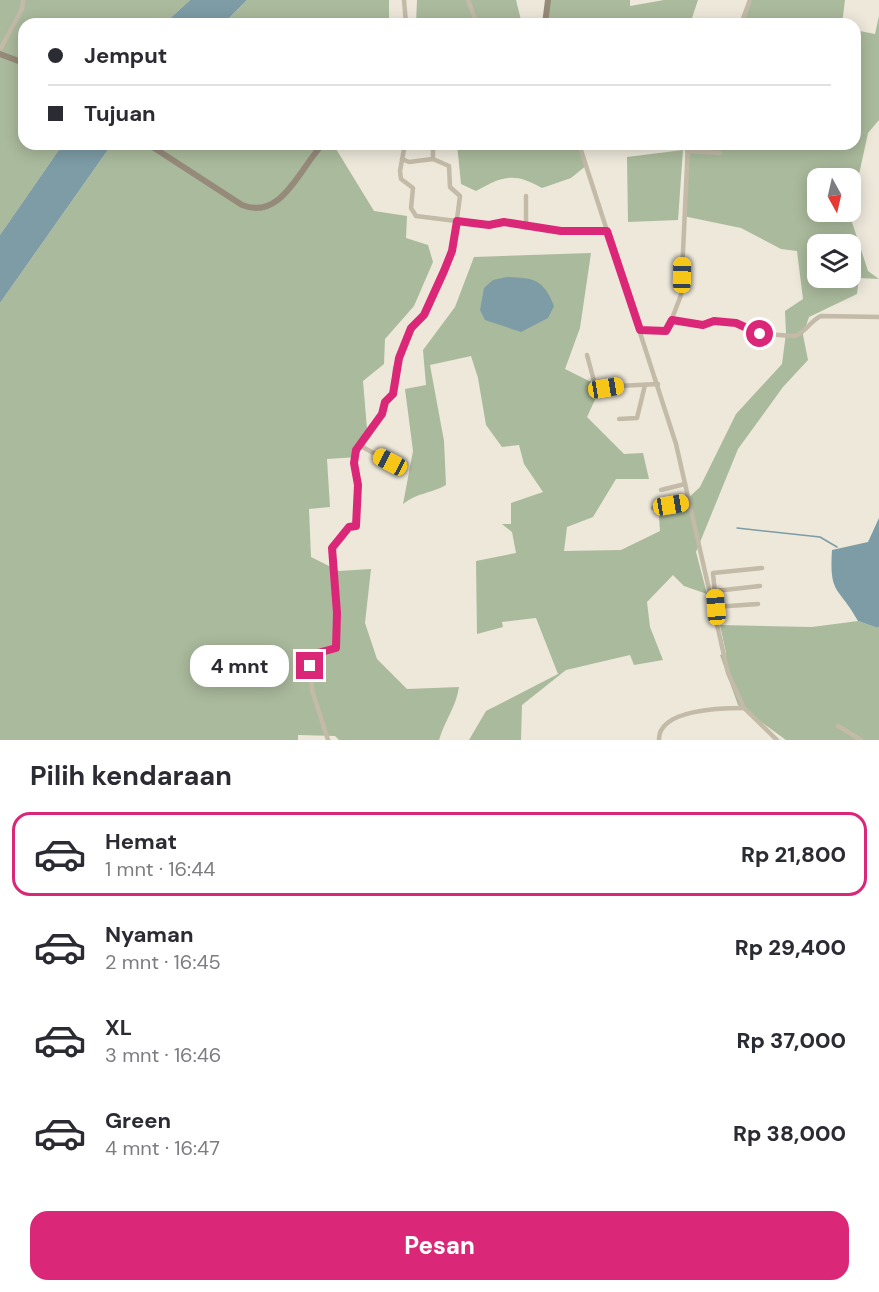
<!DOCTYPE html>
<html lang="id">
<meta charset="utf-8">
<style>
:root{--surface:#fff;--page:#f2f2f3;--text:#2b2b33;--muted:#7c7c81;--line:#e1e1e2;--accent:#db2777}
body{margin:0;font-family:"DM Sans",sans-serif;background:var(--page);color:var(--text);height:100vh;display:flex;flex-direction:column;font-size:22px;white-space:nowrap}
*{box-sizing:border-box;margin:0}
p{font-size:20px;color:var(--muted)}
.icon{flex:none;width:33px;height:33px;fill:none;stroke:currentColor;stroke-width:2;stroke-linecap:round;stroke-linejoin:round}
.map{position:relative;height:740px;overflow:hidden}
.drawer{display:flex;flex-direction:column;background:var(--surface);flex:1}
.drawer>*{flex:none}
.top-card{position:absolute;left:18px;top:18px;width:843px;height:132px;border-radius:18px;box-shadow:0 3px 15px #0003;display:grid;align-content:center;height:132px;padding:0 30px;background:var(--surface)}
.needle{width:39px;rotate:172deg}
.controls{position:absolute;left:807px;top:168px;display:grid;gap:12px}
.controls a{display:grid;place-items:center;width:54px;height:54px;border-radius:12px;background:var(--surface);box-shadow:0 3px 15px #0003;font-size:30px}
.end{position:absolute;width:27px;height:27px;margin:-14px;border:8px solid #db2777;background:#fff;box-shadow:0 0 0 3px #fff}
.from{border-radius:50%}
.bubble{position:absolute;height:42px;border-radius:18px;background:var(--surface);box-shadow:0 3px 15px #0003;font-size:20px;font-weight:800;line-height:42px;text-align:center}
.car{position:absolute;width:18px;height:36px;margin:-18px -9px;border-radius:8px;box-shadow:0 0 4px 2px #0007;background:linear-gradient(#f5c518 24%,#345 0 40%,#f5c518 0 76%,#345 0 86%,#f5c518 0)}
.top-card b{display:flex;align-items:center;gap:21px;height:57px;font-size:22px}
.top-card b+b{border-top:2px solid var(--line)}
.top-card i{width:15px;height:15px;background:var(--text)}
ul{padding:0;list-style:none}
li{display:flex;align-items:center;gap:18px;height:84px;margin:0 12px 9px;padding:0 18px;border:3px solid transparent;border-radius:18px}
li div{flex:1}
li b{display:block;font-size:22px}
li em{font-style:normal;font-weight:800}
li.on{border-color:var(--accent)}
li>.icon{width:54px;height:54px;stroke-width:1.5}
h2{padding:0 30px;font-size:27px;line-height:72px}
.cta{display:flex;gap:12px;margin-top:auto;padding:12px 30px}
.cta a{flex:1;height:69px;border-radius:18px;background:var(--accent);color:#fff;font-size:24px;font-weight:800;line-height:69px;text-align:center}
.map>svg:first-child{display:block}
</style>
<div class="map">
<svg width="879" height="740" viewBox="0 0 879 740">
<rect width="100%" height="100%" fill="#ede8da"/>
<g fill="#aaba9c" fill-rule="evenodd">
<path d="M 0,0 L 190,0 L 164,24 L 24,24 L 24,144 L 63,144 L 0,235 Z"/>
<path d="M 247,0 L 389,0 L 389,24 L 223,24 Z"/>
<path d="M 417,0 L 516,0 L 522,24 L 416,24 Z"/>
<path d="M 549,0 L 630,0 L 630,6 L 664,0 L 698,0 L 690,24 L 586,24 L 584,21 L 545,20 Z"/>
<path d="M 749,0 L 845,0 L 842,24 L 741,24 Z"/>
<path d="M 879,16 L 879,120 L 868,133 L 850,216 L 868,271 L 879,279 L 859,278 L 857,294 L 809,317 L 803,335 L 808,360 L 783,387 L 738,449 L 696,552 L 707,594 L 684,586 L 673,575 L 647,602 L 650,627 L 663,660 L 634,665 L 630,655 L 566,670 L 522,705 L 521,740 L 469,740 L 486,711 L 558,674 L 536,618 L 502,622 L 503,627 L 477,634 L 476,561 L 516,553 L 512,532 L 502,524 L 511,524 L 511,503 L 543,492 L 524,464 L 519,445 L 502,447 L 486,425 L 478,378 L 471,356 L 430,365 L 444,441 L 446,485 C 430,494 419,492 403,504 L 413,451 L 405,389 L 426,385 L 423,350 L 455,307 L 474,257 L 591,253 L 580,328 L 565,369 L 601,387 L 587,417 L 624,454 L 643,453 L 649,479 L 616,479 L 593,517 L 567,527 L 564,551 L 621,550 L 660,531 L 658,503 L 683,503 L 700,487 L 736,414 L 782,364 L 786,333 L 785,311 L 803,299 L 797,251 L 781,249 L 741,228 L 683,216 L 690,148 L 729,148 L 730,144 L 855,144 L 855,30 L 875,34 ZM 818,178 L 850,178 L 850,212 L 818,212 ZM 818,244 L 850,244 L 850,278 L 818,278 Z"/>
<path d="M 112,144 L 333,144 L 374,211 L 407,216 L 406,238 L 428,245 L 433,262 L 414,306 L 385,339 L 384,364 L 363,381 L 367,429 L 358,457 L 327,459 L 330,507 L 309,509 L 311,557 L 339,571 L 371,569 L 365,623 L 377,659 L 407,689 L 459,687 C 456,707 445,720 439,740 L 339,740 L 335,736 L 298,735 L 298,740 L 0,740 L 0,303 Z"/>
<path d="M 457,144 L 576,144 L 587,165 L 571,178 L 542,188 C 514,172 503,176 476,191 L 461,184 Z"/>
<path d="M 683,150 L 678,220 L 628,222 L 627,157 Z"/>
<path d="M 858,621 L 878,628 L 879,626 L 879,740 L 786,740 L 738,705 L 720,655 L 726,653 L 720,625 L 812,627 Z"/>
</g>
<g fill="#7d9ca6">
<path d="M 190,0 L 247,0 L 223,24 L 164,24 Z"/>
<path d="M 63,144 L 112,144 L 0,303 L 0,235 Z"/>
<path d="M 507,277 C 534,278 543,279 554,306 L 548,318 L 521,332 L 485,320 L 480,310 L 484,288 L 493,280 Z"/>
<path d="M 879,518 L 879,626 L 878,628 L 858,621 C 839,586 829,596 832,550 L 868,542 Z"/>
</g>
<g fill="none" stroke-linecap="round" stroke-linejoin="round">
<path stroke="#7d9ca6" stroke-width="1.5" d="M 737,528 L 820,537 L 837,547"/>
<g stroke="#c3baa8" stroke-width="4.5">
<path d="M 404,0 L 406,24"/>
<path d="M 468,0 L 477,24"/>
<path d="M 741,24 L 750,0"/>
<path d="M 0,50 L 22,9 L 23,0"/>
<path d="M 405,144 L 400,171 L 401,179 L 413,188 L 411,208 L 416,216 L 489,225 L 504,222 L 561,231 L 607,231"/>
<path d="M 579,144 L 676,444 L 728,673 L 744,708 L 777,740"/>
<path d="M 687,151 L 720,153"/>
<path d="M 402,159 L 409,162 L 433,159"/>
<path d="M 526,228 L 526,196"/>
<path d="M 672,320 L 703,325 L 714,321 L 736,323 L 760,334 L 795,336 C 806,332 810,321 821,316 L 879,317"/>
<path d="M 640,330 L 668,329 L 681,295 L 688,144"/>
<path d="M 587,355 L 594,381 L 598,387 L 658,384"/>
<path d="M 619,419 L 637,418 L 645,385"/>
<path d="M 359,445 L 390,462"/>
<path d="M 661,490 L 685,484"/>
<path d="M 653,508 L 689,502"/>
<path d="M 715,591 L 760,586"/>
<path d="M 714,607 L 758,604"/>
<path d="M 716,607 L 713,573 L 762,568"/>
<path d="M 838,726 L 861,740"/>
<path d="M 328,740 L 312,690 L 310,666 L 314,654 L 336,648 L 337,613 L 332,548 L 349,527 L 356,526 L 358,485 L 354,463 L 355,451 L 382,414 L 385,402 L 393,394 L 395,368 L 409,334 L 424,315 L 444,271 L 454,242 L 460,196 L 450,187 L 449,166 L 433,159 L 433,144"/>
<path d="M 659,740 C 658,709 722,708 744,708"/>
</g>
<g stroke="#968a7a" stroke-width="6">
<path d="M 545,24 L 548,0"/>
<path d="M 0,54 L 24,63"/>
<path d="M 148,144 L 242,205 C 282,221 300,167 323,144"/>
</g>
</g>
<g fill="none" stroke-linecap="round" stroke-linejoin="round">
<path stroke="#db2777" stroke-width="8" d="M 310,666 L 314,654 L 336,648 L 337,613 L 332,548 L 349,527 L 356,526 L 358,485 L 354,463 L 356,450 L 382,414 L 385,402 L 393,394 L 399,358 L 411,328 L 424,315 L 444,271 L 452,251 L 457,221 L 489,225 L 504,222 L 561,231 L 607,231 L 640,330 L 666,331 L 672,320 L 703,325 L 714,321 L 736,323 L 760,334"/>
</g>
</svg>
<div class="controls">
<a><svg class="needle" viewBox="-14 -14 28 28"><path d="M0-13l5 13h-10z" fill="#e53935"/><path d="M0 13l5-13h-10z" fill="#7c7c81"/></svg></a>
<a><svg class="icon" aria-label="layers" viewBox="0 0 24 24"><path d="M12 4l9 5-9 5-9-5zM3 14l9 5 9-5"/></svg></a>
</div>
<i class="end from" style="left:760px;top:334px"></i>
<i class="end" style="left:310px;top:666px"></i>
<div class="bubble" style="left:190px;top:645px;width:99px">4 mnt</div>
<i class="car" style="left:682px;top:275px;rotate:1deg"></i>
<i class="car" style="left:606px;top:388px;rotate:81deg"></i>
<i class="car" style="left:390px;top:462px;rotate:298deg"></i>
<i class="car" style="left:671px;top:505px;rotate:80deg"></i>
<i class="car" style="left:716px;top:607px;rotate:355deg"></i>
<div class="top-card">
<b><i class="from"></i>Jemput</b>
<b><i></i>Tujuan</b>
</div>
</div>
<section class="drawer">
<h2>Pilih kendaraan</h2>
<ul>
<li class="on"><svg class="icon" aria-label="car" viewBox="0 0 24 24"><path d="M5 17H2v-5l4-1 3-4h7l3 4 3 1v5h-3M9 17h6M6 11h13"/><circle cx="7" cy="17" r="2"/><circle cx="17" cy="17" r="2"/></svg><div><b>Hemat</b><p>1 mnt · 16:44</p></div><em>Rp 21,800</em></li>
<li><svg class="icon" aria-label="car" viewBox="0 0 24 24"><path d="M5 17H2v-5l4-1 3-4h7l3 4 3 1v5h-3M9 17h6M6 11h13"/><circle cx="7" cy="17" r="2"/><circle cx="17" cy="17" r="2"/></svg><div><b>Nyaman</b><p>2 mnt · 16:45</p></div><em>Rp 29,400</em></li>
<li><svg class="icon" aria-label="car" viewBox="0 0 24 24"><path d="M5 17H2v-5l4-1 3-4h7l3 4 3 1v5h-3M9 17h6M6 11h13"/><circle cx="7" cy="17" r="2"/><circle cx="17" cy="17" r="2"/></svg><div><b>XL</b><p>3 mnt · 16:46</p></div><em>Rp 37,000</em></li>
<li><svg class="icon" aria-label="car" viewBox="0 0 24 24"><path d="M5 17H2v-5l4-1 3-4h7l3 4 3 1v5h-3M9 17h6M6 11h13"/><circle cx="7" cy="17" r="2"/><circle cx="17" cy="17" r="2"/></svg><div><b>Green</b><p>4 mnt · 16:47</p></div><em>Rp 38,000</em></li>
</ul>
<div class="cta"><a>Pesan</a></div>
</section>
